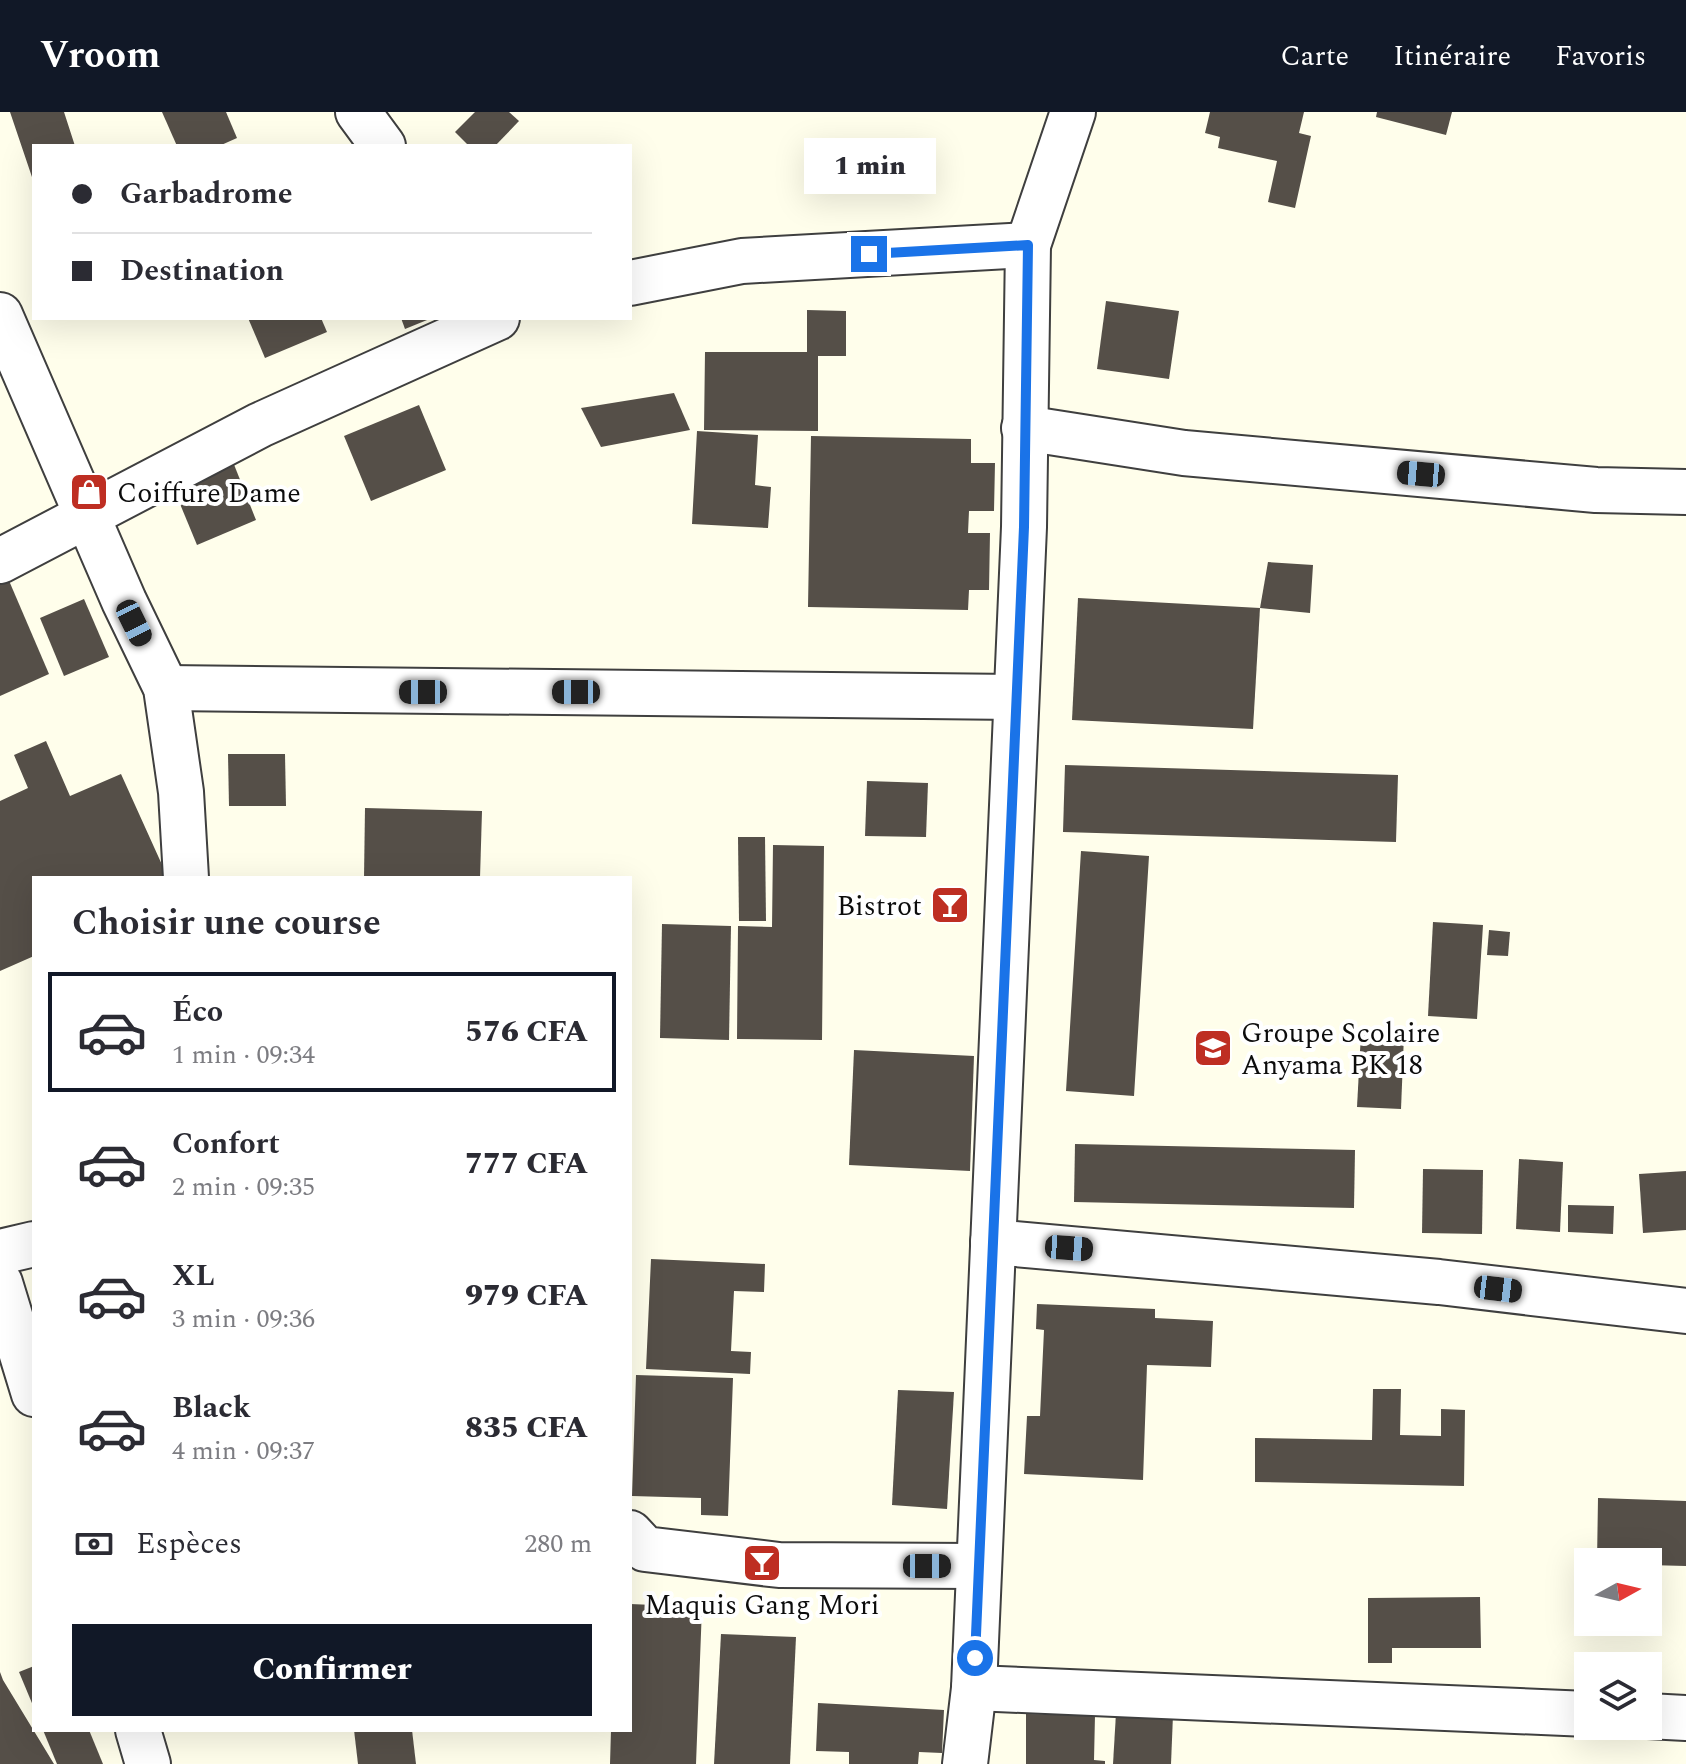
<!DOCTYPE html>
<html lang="fr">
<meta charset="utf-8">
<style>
:root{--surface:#fff;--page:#f2f2f3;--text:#2b2b33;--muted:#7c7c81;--line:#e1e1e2;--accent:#111827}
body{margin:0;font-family:Spectral,serif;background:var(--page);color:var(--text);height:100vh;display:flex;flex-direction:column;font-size:30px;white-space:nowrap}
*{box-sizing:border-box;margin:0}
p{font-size:26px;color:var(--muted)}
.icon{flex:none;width:44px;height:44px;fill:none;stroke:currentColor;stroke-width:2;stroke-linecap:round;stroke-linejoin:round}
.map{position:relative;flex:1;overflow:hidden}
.drawer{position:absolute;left:32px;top:764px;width:600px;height:856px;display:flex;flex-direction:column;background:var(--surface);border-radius:0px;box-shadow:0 8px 32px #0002}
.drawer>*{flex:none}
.hud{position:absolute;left:32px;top:32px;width:600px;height:176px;border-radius:0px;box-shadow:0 8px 32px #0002;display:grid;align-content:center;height:176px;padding:0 40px;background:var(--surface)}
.needle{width:52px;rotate:82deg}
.tools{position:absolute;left:1574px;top:1436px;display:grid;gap:16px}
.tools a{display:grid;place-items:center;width:88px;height:88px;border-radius:0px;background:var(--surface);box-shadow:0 8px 32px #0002;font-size:40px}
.end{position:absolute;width:36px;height:36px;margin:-18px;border:10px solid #1a73e8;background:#fff;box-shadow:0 0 0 4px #fff}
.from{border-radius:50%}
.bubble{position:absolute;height:56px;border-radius:0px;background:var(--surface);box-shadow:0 8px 32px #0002;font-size:26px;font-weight:800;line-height:56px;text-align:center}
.car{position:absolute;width:24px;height:48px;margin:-24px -12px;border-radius:10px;box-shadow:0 0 6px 2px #0007;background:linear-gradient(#222 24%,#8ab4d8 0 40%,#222 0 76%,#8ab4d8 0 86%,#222 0)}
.hud b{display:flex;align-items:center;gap:28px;height:76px;font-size:30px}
.hud b+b{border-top:2px solid var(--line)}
.hud i{width:20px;height:20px;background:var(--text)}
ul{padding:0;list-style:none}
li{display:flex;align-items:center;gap:24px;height:120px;margin:0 16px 12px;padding:0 24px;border:4px solid transparent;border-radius:0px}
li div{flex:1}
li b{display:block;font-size:30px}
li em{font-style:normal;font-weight:800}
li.current{border-color:var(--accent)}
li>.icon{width:72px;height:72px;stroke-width:1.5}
h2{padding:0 40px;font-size:36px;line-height:96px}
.pay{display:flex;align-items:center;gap:20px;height:88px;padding:0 40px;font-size:30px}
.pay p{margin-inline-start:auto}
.cta{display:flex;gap:16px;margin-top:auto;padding:16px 40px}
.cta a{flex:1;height:92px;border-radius:0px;background:var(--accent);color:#fff;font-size:32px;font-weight:800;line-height:92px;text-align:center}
header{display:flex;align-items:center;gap:48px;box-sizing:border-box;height:112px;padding:0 40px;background:var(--accent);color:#fff}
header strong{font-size:38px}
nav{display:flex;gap:44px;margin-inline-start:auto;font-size:28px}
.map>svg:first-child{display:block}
</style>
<header>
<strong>Vroom</strong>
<nav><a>Carte</a><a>Itinéraire</a><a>Favoris</a></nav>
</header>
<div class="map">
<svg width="1686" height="1652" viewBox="0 0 1686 1652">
<rect width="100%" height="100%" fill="#fffeeb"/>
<g fill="#554f48">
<path d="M 10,0 L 64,0 L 75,34 L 34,34 L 34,71 Z"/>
<path d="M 162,0 L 226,0 L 237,26 L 219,34 L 177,34 Z"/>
<path d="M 475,0 L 509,0 L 519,9 L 495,34 L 469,34 L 455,20 Z"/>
<path d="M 1210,0 L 1304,0 L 1299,21 L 1311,24 L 1295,96 L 1268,90 L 1277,49 L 1218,36 L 1220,25 L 1205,21 Z"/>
<path d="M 1377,0 L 1452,0 L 1446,23 L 1376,5 Z"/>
<path d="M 1106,189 L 1179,199 L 1169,267 L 1097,257 Z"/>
<path d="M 807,198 L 846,199 L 846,244 L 818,244 L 818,319 L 704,318 L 705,240 L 807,240 Z"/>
<path d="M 248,206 L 321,206 L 327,220 L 265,246 Z"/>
<path d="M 401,206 L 432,206 L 405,217 Z"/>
<path d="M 674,281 L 690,318 L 601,335 L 581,296 Z"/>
<path d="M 419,293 L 446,358 L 371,389 L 344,324 Z"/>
<path d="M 697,319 L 758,323 L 755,373 L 771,375 L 768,416 L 692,412 Z"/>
<path d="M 811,324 L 971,327 L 971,351 L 995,351 L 994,399 L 969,399 L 968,421 L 990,421 L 989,478 L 969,478 L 968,498 L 808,495 Z"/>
<path d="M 233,350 L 256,408 L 197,433 L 173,375 Z"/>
<path d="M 1268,450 L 1313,453 L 1310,501 L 1260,496 Z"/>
<path d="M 7,464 L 49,562 L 0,584 L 0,467 Z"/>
<path d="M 1078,486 L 1260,496 L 1253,617 L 1072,608 Z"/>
<path d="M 84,487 L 109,545 L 64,564 L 40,506 Z"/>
<path d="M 46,629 L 70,684 L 121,662 L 168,766 L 34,766 L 34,844 L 0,859 L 0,689 L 28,676 L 14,643 Z"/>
<path d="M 228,642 L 285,642 L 286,694 L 229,694 Z"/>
<path d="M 1065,653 L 1398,663 L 1396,730 L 1063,720 Z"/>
<path d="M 867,669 L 928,671 L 926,725 L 865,724 Z"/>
<path d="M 365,696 L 482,699 L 480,766 L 364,766 Z"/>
<path d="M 738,725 L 765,725 L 766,809 L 739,809 Z"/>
<path d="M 773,733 L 824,734 L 822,928 L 737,927 L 738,814 L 772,815 Z"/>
<path d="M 1081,739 L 1149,744 L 1134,984 L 1066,979 Z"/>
<path d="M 1433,810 L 1483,813 L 1477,907 L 1428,904 Z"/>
<path d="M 662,812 L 731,814 L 729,928 L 660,926 Z"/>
<path d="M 1489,818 L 1510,820 L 1508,844 L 1487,843 Z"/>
<path d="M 1361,921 L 1404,923 L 1401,997 L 1357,995 Z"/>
<path d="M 854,938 L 974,944 L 970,1059 L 849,1053 Z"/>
<path d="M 1075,1032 L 1355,1038 L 1354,1096 L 1074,1090 Z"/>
<path d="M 1519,1047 L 1563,1050 L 1560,1120 L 1516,1117 Z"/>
<path d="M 1423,1057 L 1483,1058 L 1482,1122 L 1422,1121 Z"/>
<path d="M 1686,1059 L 1686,1118 L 1643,1121 L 1639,1062 Z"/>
<path d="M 1568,1093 L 1614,1094 L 1613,1122 L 1568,1120 Z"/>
<path d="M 651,1147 L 765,1152 L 764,1180 L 734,1179 L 731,1239 L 751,1240 L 750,1262 L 646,1257 Z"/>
<path d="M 1037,1192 L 1155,1197 L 1155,1206 L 1213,1209 L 1211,1255 L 1147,1253 L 1143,1368 L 1024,1362 L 1027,1304 L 1040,1304 L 1044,1218 L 1036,1217 Z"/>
<path d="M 636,1263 L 733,1266 L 728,1404 L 701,1403 L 701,1386 L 632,1384 Z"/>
<path d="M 1373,1277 L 1401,1277 L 1400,1323 L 1441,1324 L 1441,1297 L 1465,1298 L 1464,1374 L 1255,1370 L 1255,1326 L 1372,1328 Z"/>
<path d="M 898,1278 L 954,1280 L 947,1397 L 892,1393 Z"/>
<path d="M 1598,1386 L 1686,1389 L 1686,1454 L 1648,1453 L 1648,1450 L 1597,1450 Z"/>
<path d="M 1480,1485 L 1481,1536 L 1392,1536 L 1392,1551 L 1368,1551 L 1368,1486 Z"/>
<path d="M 630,1492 L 702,1495 L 696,1652 L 610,1652 L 611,1618 L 630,1618 Z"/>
<path d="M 721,1522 L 796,1525 L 790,1652 L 714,1652 Z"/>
<path d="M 34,1554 L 34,1596 L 19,1560 Z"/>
<path d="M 0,1560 L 3,1568 L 54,1652 L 0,1652 Z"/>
<path d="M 818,1591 L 944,1598 L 942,1641 L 919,1640 L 918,1652 L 849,1652 L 849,1640 L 816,1639 Z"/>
<path d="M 1116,1601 L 1173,1603 L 1171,1652 L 1113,1652 Z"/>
<path d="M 1026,1602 L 1095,1603 L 1094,1648 L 1105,1649 L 1105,1652 L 1026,1652 Z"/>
<path d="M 43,1618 L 89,1618 L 103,1652 L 57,1652 Z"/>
<path d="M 354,1618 L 412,1618 L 416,1652 L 358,1652 Z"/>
</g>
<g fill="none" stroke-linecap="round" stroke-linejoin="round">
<defs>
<g id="minor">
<path d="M 358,0 L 383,34"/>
<path d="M 630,171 L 742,149 L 1028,133"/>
<path d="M 0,203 L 124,489 L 166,576 L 181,680 L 186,766"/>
<path d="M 1024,316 L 1184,341 L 1596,378 L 1686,380"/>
<path d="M 0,449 L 260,313 L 497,206"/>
<path d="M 166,576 L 1016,585"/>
<path d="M 993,1130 L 1439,1170 L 1686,1199"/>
<path d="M 0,1140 L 34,1132"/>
<path d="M 0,1171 L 34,1282"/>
<path d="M 630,1421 L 645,1437 L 779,1453 L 978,1454"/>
<path d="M 974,1576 L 1588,1602"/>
<path d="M 1648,1604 L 1686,1606"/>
<path d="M 138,1618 L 148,1652"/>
<path d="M 965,1652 L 974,1576 L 1024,415 L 1028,133 L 1073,0"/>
</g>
</defs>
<use href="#minor" stroke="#3f3f3f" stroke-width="48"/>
<use href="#minor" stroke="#fff" stroke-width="44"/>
</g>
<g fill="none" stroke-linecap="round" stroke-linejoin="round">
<path stroke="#1a73e8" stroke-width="10" d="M 869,142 L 1028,133 L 1024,415 L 975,1546"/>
</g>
<defs>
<symbol id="shop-square" viewBox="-11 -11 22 22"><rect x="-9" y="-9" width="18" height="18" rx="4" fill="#be2e22" stroke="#fff"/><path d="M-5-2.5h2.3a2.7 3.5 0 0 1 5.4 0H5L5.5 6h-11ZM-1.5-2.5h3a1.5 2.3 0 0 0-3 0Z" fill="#fff"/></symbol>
<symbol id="bar-square" viewBox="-11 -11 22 22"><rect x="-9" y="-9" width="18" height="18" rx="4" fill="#be2e22" stroke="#fff"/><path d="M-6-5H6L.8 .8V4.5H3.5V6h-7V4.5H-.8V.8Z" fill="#fff"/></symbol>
<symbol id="school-square" viewBox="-11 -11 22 22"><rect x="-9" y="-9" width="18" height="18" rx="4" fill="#be2e22" stroke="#fff"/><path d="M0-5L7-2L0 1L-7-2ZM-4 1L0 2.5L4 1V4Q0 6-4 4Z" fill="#fff"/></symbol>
</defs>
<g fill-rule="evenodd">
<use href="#shop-square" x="67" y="358" width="44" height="44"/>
<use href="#bar-square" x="928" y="771" width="44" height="44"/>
<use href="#school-square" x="1191" y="914" width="44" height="44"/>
<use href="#bar-square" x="740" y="1429" width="44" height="44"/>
</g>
<g text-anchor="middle" stroke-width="8" stroke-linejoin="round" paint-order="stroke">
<g font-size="28" fill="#0c0c0c" stroke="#fff" text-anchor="start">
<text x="117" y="390">Coiffure Dame</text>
<text x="922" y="803" text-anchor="end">Bistrot</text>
<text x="1241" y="930">Groupe Scolaire<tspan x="1241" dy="32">Anyama PK 18</tspan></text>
<text x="762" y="1502" text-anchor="middle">Maquis Gang Mori</text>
</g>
</g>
</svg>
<div class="tools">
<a><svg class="needle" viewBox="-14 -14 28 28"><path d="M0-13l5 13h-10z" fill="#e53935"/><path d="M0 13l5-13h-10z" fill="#7c7c81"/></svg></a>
<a><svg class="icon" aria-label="layers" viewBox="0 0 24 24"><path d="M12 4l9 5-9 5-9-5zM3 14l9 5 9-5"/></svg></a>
</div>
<i class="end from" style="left:975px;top:1546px"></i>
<i class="end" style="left:869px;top:142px"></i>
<div class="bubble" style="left:804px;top:26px;width:132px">1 min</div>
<i class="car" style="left:1421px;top:362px;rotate:275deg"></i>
<i class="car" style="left:134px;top:511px;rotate:154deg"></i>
<i class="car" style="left:423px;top:580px;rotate:270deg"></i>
<i class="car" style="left:576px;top:580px;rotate:270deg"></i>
<i class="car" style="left:1069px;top:1136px;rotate:94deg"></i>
<i class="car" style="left:1498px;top:1177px;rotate:97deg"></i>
<i class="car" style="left:927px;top:1454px;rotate:90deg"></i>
<div class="hud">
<b><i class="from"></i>Garbadrome</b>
<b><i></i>Destination</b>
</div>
<section class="drawer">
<h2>Choisir une course</h2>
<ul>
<li class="current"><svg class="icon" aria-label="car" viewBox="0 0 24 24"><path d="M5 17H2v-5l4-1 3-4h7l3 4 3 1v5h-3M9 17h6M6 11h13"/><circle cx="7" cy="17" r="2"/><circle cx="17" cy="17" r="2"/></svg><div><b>Éco</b><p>1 min · 09:34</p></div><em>576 CFA</em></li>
<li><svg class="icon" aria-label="car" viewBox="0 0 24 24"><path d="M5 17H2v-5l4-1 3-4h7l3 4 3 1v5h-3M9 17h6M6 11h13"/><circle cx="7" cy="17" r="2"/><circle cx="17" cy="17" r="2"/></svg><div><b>Confort</b><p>2 min · 09:35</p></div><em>777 CFA</em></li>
<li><svg class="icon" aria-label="car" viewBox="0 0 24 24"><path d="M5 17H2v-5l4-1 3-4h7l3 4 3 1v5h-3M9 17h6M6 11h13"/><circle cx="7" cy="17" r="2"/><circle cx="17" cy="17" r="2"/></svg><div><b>XL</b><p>3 min · 09:36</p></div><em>979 CFA</em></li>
<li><svg class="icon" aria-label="car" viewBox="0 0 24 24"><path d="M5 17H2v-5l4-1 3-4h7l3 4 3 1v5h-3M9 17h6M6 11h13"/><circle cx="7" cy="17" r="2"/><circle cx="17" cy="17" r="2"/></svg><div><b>Black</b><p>4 min · 09:37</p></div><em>835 CFA</em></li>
</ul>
<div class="pay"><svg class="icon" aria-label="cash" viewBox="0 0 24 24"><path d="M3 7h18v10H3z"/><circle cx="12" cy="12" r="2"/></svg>Espèces<p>280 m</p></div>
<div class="cta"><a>Confirmer</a></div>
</section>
</div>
